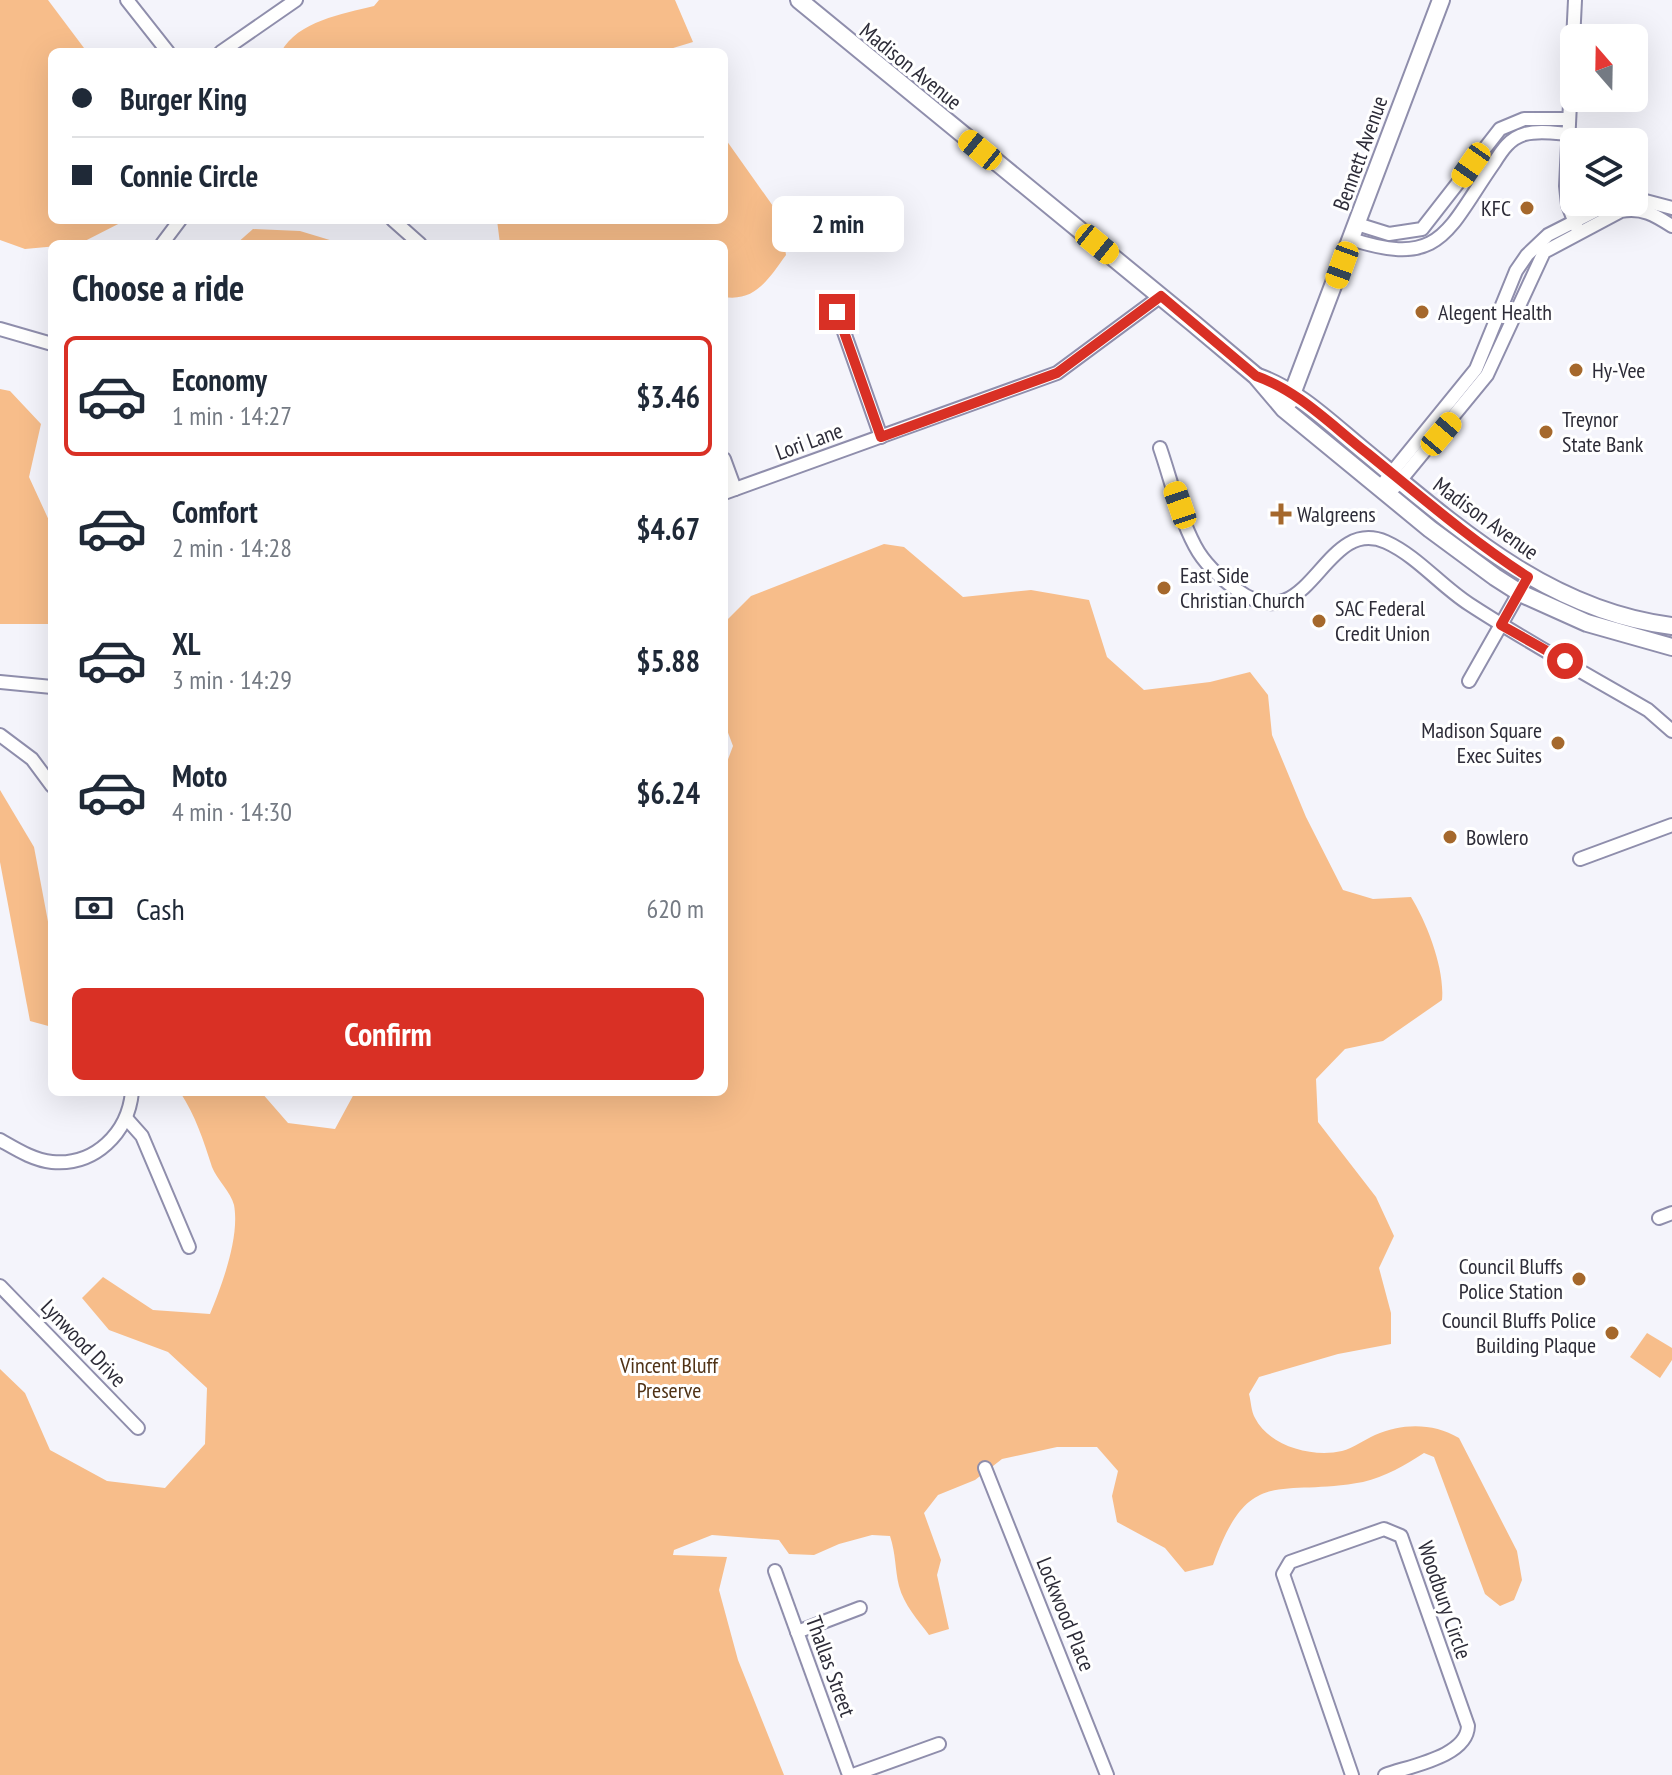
<!DOCTYPE html>
<meta charset="utf-8">
<style>
:root{--surface:#fff;--page:#f6f6f7;--text:#1f2937;--muted:#747a83;--line:#e0e1e3;--accent:#d93025}
body{margin:0;font-family:"PT Sans Narrow",sans-serif;background:var(--page);color:var(--text);height:100vh;display:flex;flex-direction:column;font-size:30px;white-space:nowrap}
*{box-sizing:border-box;margin:0}
p{font-size:26px;color:var(--muted)}
.icon{flex:none;width:44px;height:44px;fill:none;stroke:currentColor;stroke-width:2;stroke-linecap:round;stroke-linejoin:round}
.map{position:relative;flex:1;overflow:hidden}
.drawer{position:absolute;left:48px;top:240px;width:680px;height:856px;display:flex;flex-direction:column;background:var(--surface);border-radius:12px;box-shadow:0 8px 32px #0002}
.drawer>*{flex:none}
.banner{position:absolute;left:48px;top:48px;width:680px;height:176px;border-radius:12px;box-shadow:0 8px 32px #0002;display:grid;align-content:center;height:176px;padding:0 24px;background:var(--surface)}
.needle{width:52px;rotate:340deg}
.controls{position:absolute;left:1560px;top:24px;display:grid;gap:16px}
.controls a{display:grid;place-items:center;width:88px;height:88px;border-radius:12px;background:var(--surface);box-shadow:0 8px 32px #0002;font-size:40px}
.end{position:absolute;width:36px;height:36px;margin:-18px;border:10px solid #d93025;background:#fff;box-shadow:0 0 0 4px #fff}
.from{border-radius:50%}
.bubble{position:absolute;height:56px;border-radius:12px;background:var(--surface);box-shadow:0 8px 32px #0002;font-size:26px;font-weight:800;line-height:56px;text-align:center}
.car{position:absolute;width:24px;height:48px;margin:-24px -12px;border-radius:10px;box-shadow:0 0 6px 2px #0007;background:linear-gradient(#f5c518 24%,#345 0 40%,#f5c518 0 76%,#345 0 86%,#f5c518 0)}
.banner b{display:flex;align-items:center;gap:28px;height:76px;font-size:30px}
.banner b+b{border-top:2px solid var(--line)}
.banner i{width:20px;height:20px;background:var(--text)}
ul{padding:0;list-style:none}
li{display:flex;align-items:center;gap:24px;height:120px;margin:0 16px 12px;padding:0 8px;border:4px solid transparent;border-radius:12px}
li div{flex:1}
li b{display:block;font-size:30px}
li em{font-style:normal;font-weight:800}
li.selected{border-color:var(--accent)}
li>.icon{width:72px;height:72px;stroke-width:1.5}
h2{padding:0 24px;font-size:36px;line-height:96px}
.pay{display:flex;align-items:center;gap:20px;height:88px;padding:0 24px;font-size:30px}
.pay p{margin-inline-start:auto}
.button{display:flex;gap:16px;margin-top:auto;padding:16px 24px}
.button a{flex:1;height:92px;border-radius:12px;background:var(--accent);color:#fff;font-size:32px;font-weight:800;line-height:92px;text-align:center}
.map>svg:first-child{display:block}
</style>
<div class="map">
<svg width="1672" height="1775" viewBox="0 0 1672 1775">
<rect width="100%" height="100%" fill="#f4f4fb"/>
<g fill="#f7bd8a">
<path d="M 0,0 L 48,0 L 87,52 L 52,52 L 52,220 L 126,220 L 79,244 L 25,249 L 0,240 Z"/>
<path d="M 379,0 L 675,0 L 693,42 L 660,52 L 281,52 C 298,21 342,14 374,6 Z"/>
<path d="M 724,137 L 780,216 L 786,255 C 769,278 756,302 724,297 L 724,244 L 500,244 L 497,220 L 724,220 Z"/>
<path d="M 253,229 L 300,231 L 343,244 L 236,244 Z"/>
<path d="M 0,389 L 10,391 L 41,424 L 29,477 L 52,527 L 52,624 L 0,624 Z"/>
<path d="M 884,544 L 904,547 L 963,597 L 1031,590 L 1089,600 L 1107,657 L 1144,690 L 1210,682 L 1250,672 L 1268,695 L 1272,735 L 1306,817 L 1343,890 L 1373,899 L 1411,897 C 1427,923 1445,969 1442,1000 L 1383,1041 L 1345,1049 L 1316,1079 L 1318,1122 L 1376,1197 L 1394,1236 L 1379,1268 L 1391,1313 L 1391,1344 L 1338,1354 L 1259,1377 L 1249,1394 C 1251,1401 1251,1411 1255,1418 C 1269,1446 1312,1458 1342,1451 C 1353,1448 1364,1440 1375,1435 C 1403,1423 1433,1423 1459,1438 L 1517,1551 L 1522,1580 L 1514,1600 L 1500,1606 L 1485,1594 L 1434,1457 L 1424,1453 C 1405,1465 1385,1477 1363,1482 C 1280,1498 1249,1463 1213,1565 L 1185,1572 L 1165,1548 L 1117,1522 L 1112,1496 L 1118,1471 L 1097,1447 L 1057,1447 L 1002,1459 L 975,1480 L 938,1495 L 924,1513 L 941,1560 L 937,1575 L 949,1629 L 929,1635 C 918,1620 904,1605 899,1586 C 895,1570 896,1554 890,1536 L 872,1535 L 839,1544 L 814,1555 L 789,1554 L 779,1540 L 712,1535 L 674,1550 L 673,1555 L 727,1557 L 719,1590 L 738,1660 L 784,1775 L 0,1775 L 0,1369 L 25,1393 L 50,1450 L 107,1481 L 165,1488 L 205,1444 L 207,1388 L 168,1352 L 109,1330 L 82,1298 L 103,1277 L 153,1310 L 210,1314 C 222,1285 240,1237 234,1205 C 231,1192 217,1180 212,1167 C 203,1139 196,1117 180,1092 L 261,1092 L 288,1123 L 335,1129 L 355,1092 L 724,1092 L 724,770 L 733,746 L 724,722 L 724,623 L 751,596 Z"/>
<path d="M 0,790 L 34,847 L 52,943 L 52,1027 L 30,1021 L 0,862 Z"/>
<path d="M 1647,1333 L 1672,1348 L 1672,1360 L 1660,1378 L 1630,1357 Z"/>
</g>
<g fill="none" stroke-linecap="round" stroke-linejoin="round">
<defs>
<g id="minor">
<path d="M 127,0 L 168,52"/>
<path d="M 1575,0 L 1566,186 L 1568,205 L 1577,228"/>
<path d="M 221,52 L 296,0"/>
<path d="M 1634,198 L 1672,208"/>
<path d="M 393,220 L 420,244"/>
<path d="M 1357,224 L 1389,234 L 1422,229 L 1500,129 L 1524,119 L 1569,119"/>
<path d="M 1351,239 C 1442,269 1447,230 1494,163 C 1502,150 1510,138 1525,134 C 1539,130 1555,133 1569,134"/>
<path d="M 162,244 L 180,220"/>
<path d="M 837,312 L 881,437"/>
<path d="M 0,329 L 52,344"/>
<path d="M 1160,448 C 1171,480 1179,516 1195,546 C 1205,565 1220,578 1237,590 C 1311,644 1322,514 1386,542 C 1417,556 1441,586 1469,604 C 1527,642 1588,675 1648,710 L 1672,731"/>
<path d="M 724,459 L 735,489"/>
<path d="M 1395,487 L 1487,375 L 1544,252 L 1621,211 C 1642,207 1655,215 1672,226"/>
<path d="M 1385,492 L 1385,481 L 1476,369 L 1516,271 L 1527,255 L 1548,235 L 1613,202"/>
<path d="M 724,493 L 1057,373 L 1161,296"/>
<path d="M 1469,681 L 1528,577"/>
<path d="M 0,682 L 52,687"/>
<path d="M 0,735 L 32,759 L 52,786"/>
<path d="M 1580,859 L 1672,825"/>
<path d="M 126,1118 L 142,1136 L 189,1247"/>
<path d="M 0,1140 C 16,1149 33,1160 52,1162 C 95,1166 128,1133 132,1092"/>
<path d="M 1659,1218 L 1672,1213"/>
<path d="M 0,1286 L 138,1428"/>
<path d="M 985,1468 L 1107,1775"/>
<path d="M 775,1571 L 849,1775"/>
<path d="M 797,1632 L 860,1608"/>
<path d="M 853,1775 L 939,1744"/>
<path d="M 1352,1775 L 1283,1574 L 1290,1562 L 1384,1529 L 1401,1536 L 1468,1726 C 1467,1757 1409,1766 1385,1775"/>
</g>
<g id="major">
<path d="M 799,0 L 1193,323 L 1256,376 L 1284,409 L 1430,529 L 1495,577 L 1520,593 L 1587,623 L 1672,647"/>
<path d="M 1258,377 C 1298,391 1330,423 1363,450 C 1455,526 1548,611 1672,626"/>
<path d="M 1289,402 L 1441,0"/>
</g>
</defs>
<use href="#minor" stroke="#8f8eac" stroke-width="16"/>
<use href="#major" stroke="#8f8eac" stroke-width="20"/>
<use href="#minor" stroke="#fff" stroke-width="12"/>
<use href="#major" stroke="#fff" stroke-width="16"/>
</g>
<g fill="none" stroke-linecap="round" stroke-linejoin="round">
<path stroke="#d93025" stroke-width="10" d="M 837,312 L 881,437 L 1057,373 L 1161,296 L 1256,376 C 1299,391 1332,426 1367,453 C 1420,496 1471,540 1528,577 L 1501,625 L 1565,661"/>
</g>
<g fill="#a5682c" stroke="#fff" stroke-width="3">
<circle cx="1527" cy="208" r="8"/>
<circle cx="1422" cy="312" r="8"/>
<circle cx="1576" cy="370" r="8"/>
<circle cx="1546" cy="432" r="8"/>
<path d="M1277 502h8v8h8v8h-8v8h-8v-8h-8v-8h8z"/>
<circle cx="1164" cy="588" r="8"/>
<circle cx="1319" cy="621" r="8"/>
<circle cx="1558" cy="743" r="8"/>
<circle cx="1450" cy="837" r="8"/>
<circle cx="1579" cy="1279" r="8"/>
<circle cx="1612" cy="1333" r="8"/>
</g>
<g text-anchor="middle" stroke-width="6" stroke-linejoin="round" paint-order="stroke">
<g font-size="22" fill="#2d2c38" stroke="#fff">
<text transform="translate(911 66) rotate(39)" y="8">Madison Avenue</text>
<text transform="translate(1360 153) rotate(-70)" y="8">Bennett Avenue</text>
<text transform="translate(809 441) rotate(-20)" y="8">Lori Lane</text>
<text transform="translate(1486 518) rotate(36)" y="8">Madison Avenue</text>
<text transform="translate(84 1343) rotate(46)" y="8">Lynwood Drive</text>
<text transform="translate(1445 1600) rotate(71)" y="8">Woodbury Circle</text>
<text transform="translate(1066 1614) rotate(68)" y="8">Lockwood Place</text>
<text transform="translate(831 1666) rotate(70)" y="8">Thallas Street</text>
</g>
<g font-size="22" fill="#2d2c38" stroke="#fff" text-anchor="start">
<text x="1511" y="216" text-anchor="end">KFC</text>
<text x="1438" y="320">Alegent Health</text>
<text x="1592" y="378">Hy-Vee</text>
<text x="1562" y="427">Treynor<tspan x="1562" dy="25">State Bank</tspan></text>
<text x="1297" y="522">Walgreens</text>
<text x="1180" y="583">East Side<tspan x="1180" dy="25">Christian Church</tspan></text>
<text x="1335" y="616">SAC Federal<tspan x="1335" dy="25">Credit Union</tspan></text>
<text x="1542" y="738" text-anchor="end">Madison Square<tspan x="1542" dy="25">Exec Suites</tspan></text>
<text x="1466" y="845">Bowlero</text>
<text x="1563" y="1274" text-anchor="end">Council Bluffs<tspan x="1563" dy="25">Police Station</tspan></text>
<text x="1596" y="1328" text-anchor="end">Council Bluffs Police<tspan x="1596" dy="25">Building Plaque</tspan></text>
</g>
<g font-size="22" fill="#503215" stroke="#fff">
<text x="669" y="1373">Vincent Bluff<tspan x="669" dy="25">Preserve</tspan></text>
</g>
</g>
</svg>
<div class="controls">
<a><svg class="needle" viewBox="-14 -14 28 28"><path d="M0-13l5 13h-10z" fill="#e53935"/><path d="M0 13l5-13h-10z" fill="#747a83"/></svg></a>
<a><svg class="icon" aria-label="layers" viewBox="0 0 24 24"><path d="M12 4l9 5-9 5-9-5zM3 14l9 5 9-5"/></svg></a>
</div>
<i class="end from" style="left:1565px;top:661px"></i>
<i class="end" style="left:837px;top:312px"></i>
<div class="bubble" style="left:772px;top:196px;width:132px">2 min</div>
<i class="car" style="left:980px;top:150px;rotate:309deg"></i>
<i class="car" style="left:1471px;top:165px;rotate:215deg"></i>
<i class="car" style="left:1097px;top:244px;rotate:129deg"></i>
<i class="car" style="left:1342px;top:265px;rotate:200deg"></i>
<i class="car" style="left:1441px;top:434px;rotate:40deg"></i>
<i class="car" style="left:1180px;top:505px;rotate:341deg"></i>
<div class="banner">
<b><i class="from"></i>Burger King</b>
<b><i></i>Connie Circle</b>
</div>
<section class="drawer">
<h2>Choose a ride</h2>
<ul>
<li class="selected"><svg class="icon" aria-label="car" viewBox="0 0 24 24"><path d="M5 17H2v-5l4-1 3-4h7l3 4 3 1v5h-3M9 17h6M6 11h13"/><circle cx="7" cy="17" r="2"/><circle cx="17" cy="17" r="2"/></svg><div><b>Economy</b><p>1 min · 14:27</p></div><em>$3.46</em></li>
<li><svg class="icon" aria-label="car" viewBox="0 0 24 24"><path d="M5 17H2v-5l4-1 3-4h7l3 4 3 1v5h-3M9 17h6M6 11h13"/><circle cx="7" cy="17" r="2"/><circle cx="17" cy="17" r="2"/></svg><div><b>Comfort</b><p>2 min · 14:28</p></div><em>$4.67</em></li>
<li><svg class="icon" aria-label="car" viewBox="0 0 24 24"><path d="M5 17H2v-5l4-1 3-4h7l3 4 3 1v5h-3M9 17h6M6 11h13"/><circle cx="7" cy="17" r="2"/><circle cx="17" cy="17" r="2"/></svg><div><b>XL</b><p>3 min · 14:29</p></div><em>$5.88</em></li>
<li><svg class="icon" aria-label="car" viewBox="0 0 24 24"><path d="M5 17H2v-5l4-1 3-4h7l3 4 3 1v5h-3M9 17h6M6 11h13"/><circle cx="7" cy="17" r="2"/><circle cx="17" cy="17" r="2"/></svg><div><b>Moto</b><p>4 min · 14:30</p></div><em>$6.24</em></li>
</ul>
<div class="pay"><svg class="icon" aria-label="cash" viewBox="0 0 24 24"><path d="M3 7h18v10H3z"/><circle cx="12" cy="12" r="2"/></svg>Cash<p>620 m</p></div>
<div class="button"><a>Confirm</a></div>
</section>
</div>
